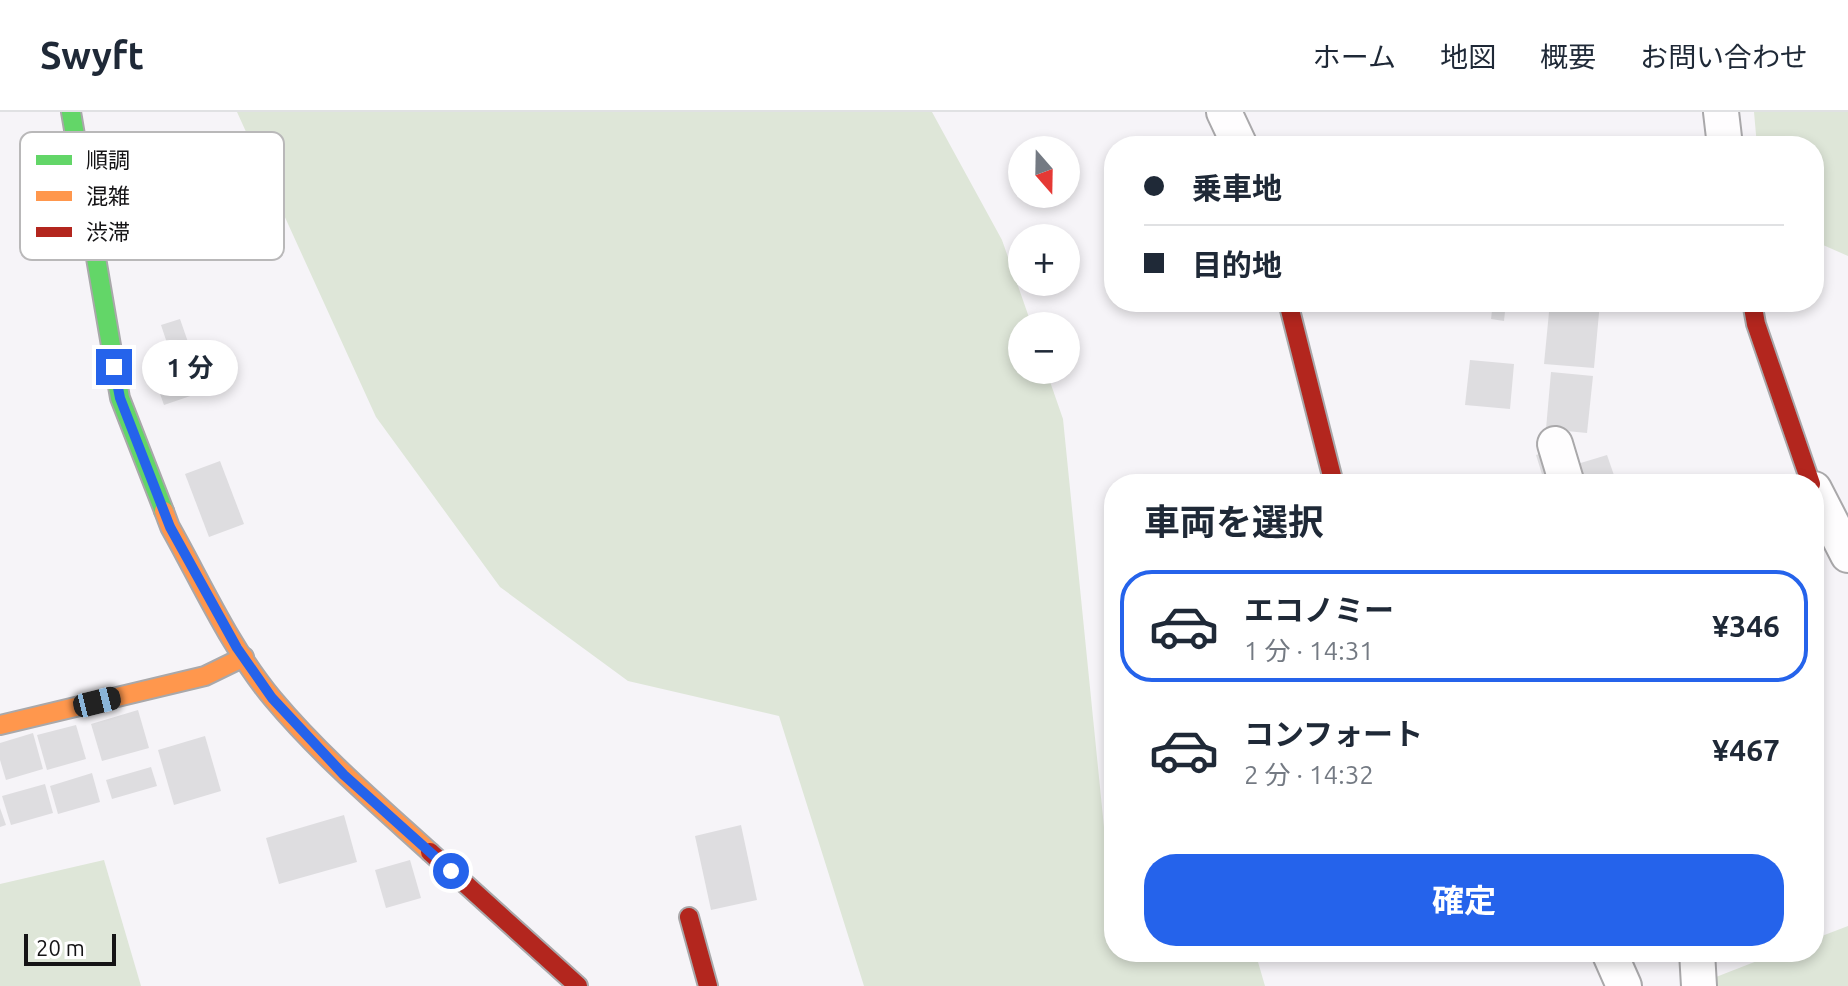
<!DOCTYPE html>
<html lang="ja">
<meta charset="utf-8">
<style>
:root{--surface:#fff;--page:#f2f2f3;--text:#1f2937;--muted:#747a83;--line:#e0e1e3;--accent:#2563eb}
body{margin:0;font-family:Ubuntu,"Noto Sans JP",sans-serif;background:var(--page);color:var(--text);height:100vh;display:flex;flex-direction:column;font-size:30px;white-space:nowrap}
*{box-sizing:border-box;margin:0}
p{font-size:26px;color:var(--muted)}
.icon{flex:none;width:44px;height:44px;fill:none;stroke:currentColor;stroke-width:2;stroke-linecap:round;stroke-linejoin:round}
.map{position:relative;flex:1;overflow:hidden}
.details{position:absolute;left:1104px;top:362px;width:720px;height:488px;display:flex;flex-direction:column;background:var(--surface);border-radius:32px;box-shadow:0 4px 12px #0003}
.details>*{flex:none}
.guide{position:absolute;left:1104px;top:24px;width:720px;height:176px;border-radius:32px;box-shadow:0 4px 12px #0003;display:grid;align-content:center;height:176px;padding:0 40px;background:var(--surface)}
.needle{width:52px;rotate:160deg}
.fabs{position:absolute;left:1008px;top:24px;display:grid;gap:16px}
.fabs a{display:grid;place-items:center;width:72px;height:72px;border-radius:50%;background:var(--surface);box-shadow:0 4px 12px #0003;font-size:40px}
.scale{position:absolute;left:24px;bottom:20px;width:92px;box-sizing:border-box;padding-left:8px;border:4px solid #151416;border-top:0;font-size:22px;line-height:28px;white-space:nowrap;color:#151416;-webkit-text-stroke:6px #fff;paint-order:stroke}
.end{position:absolute;width:36px;height:36px;margin:-18px;border:10px solid #2563eb;background:#fff;box-shadow:0 0 0 4px #fff}
.from{border-radius:50%}
.bubble{position:absolute;height:56px;border-radius:28px;background:var(--surface);box-shadow:0 4px 12px #0003;font-size:26px;font-weight:700;line-height:56px;text-align:center}
.car{position:absolute;width:24px;height:48px;margin:-24px -12px;border-radius:10px;box-shadow:0 0 6px 2px #0007;background:linear-gradient(#222 24%,#8ab4d8 0 40%,#222 0 76%,#8ab4d8 0 86%,#222 0)}
.guide b{display:flex;align-items:center;gap:28px;height:76px;font-size:30px}
.guide b+b{border-top:2px solid var(--line)}
.guide i{width:20px;height:20px;background:var(--text)}
ul{padding:0;list-style:none}
li{display:flex;align-items:center;gap:24px;height:112px;margin:0 16px 12px;padding:0 24px;border:4px solid transparent;border-radius:32px}
li div{flex:1}
li b{display:block;font-size:30px}
li em{font-style:normal;font-weight:700}
li.selected{border-color:var(--accent)}
li>.icon{width:72px;height:72px;stroke-width:1.5}
h2{padding:0 40px;font-size:36px;line-height:96px}
.button{display:flex;gap:16px;margin-top:auto;padding:16px 40px}
.button a{flex:1;height:92px;border-radius:32px;background:var(--accent);color:#fff;font-size:32px;font-weight:700;line-height:92px;text-align:center}
header{display:flex;align-items:center;gap:48px;box-sizing:border-box;height:112px;padding:0 40px;background:var(--surface);border-bottom:2px solid var(--line)}
header strong{font-size:38px}
nav{display:flex;gap:44px;margin-inline-start:auto;font-size:28px}
.map>svg:first-child{display:block}
</style>
<header>
<strong>Swyft</strong>
<nav><a>ホーム</a><a>地図</a><a>概要</a><a>お問い合わせ</a></nav>
</header>
<div class="map">
<svg width="1848" height="874" viewBox="0 0 1848 874">
<rect width="100%" height="100%" fill="#f6f4f8"/>
<g fill="#dee6d8">
<path d="M 237,0 L 932,0 L 1002,128 L 1032,214 L 1022,214 L 1022,258 L 1046,258 L 1063,307 L 1108,755 L 1114,763 L 1114,840 L 1232,840 L 1258,850 L 1265,874 L 864,874 L 779,604 L 628,569 L 500,475 L 376,305 Z"/>
<path d="M 1754,0 L 1848,0 L 1848,144 L 1814,129 L 1814,34 L 1757,34 Z"/>
<path d="M 104,748 L 141,874 L 0,874 L 0,772 Z"/>
<path d="M 1848,814 L 1848,874 L 1717,874 L 1716,865 L 1780,840 L 1814,840 L 1814,827 Z"/>
</g>
<g fill="#dedde0">
<path d="M 1493,190 L 1506,190 L 1504,209 L 1491,207 Z"/>
<path d="M 1550,190 L 1600,190 L 1594,256 L 1544,252 Z"/>
<path d="M 180,207 L 205,279 L 164,293 L 147,245 L 169,237 L 161,213 Z"/>
<path d="M 1470,248 L 1514,252 L 1510,297 L 1465,293 Z"/>
<path d="M 1551,260 L 1593,264 L 1587,321 L 1546,317 Z"/>
<path d="M 1548,339 L 1559,372 L 1545,372 L 1536,343 Z"/>
<path d="M 1607,343 L 1617,372 L 1580,372 L 1574,353 Z"/>
<path d="M 220,349 L 244,412 L 209,425 L 185,362 Z"/>
<path d="M 138,598 L 149,636 L 102,649 L 91,612 Z"/>
<path d="M 76,613 L 86,647 L 47,658 L 37,623 Z"/>
<path d="M 33,621 L 43,657 L 6,668 L 0,648 L 0,631 Z"/>
<path d="M 205,624 L 221,679 L 174,693 L 158,638 Z"/>
<path d="M 151,655 L 157,674 L 112,687 L 106,668 Z"/>
<path d="M 92,661 L 100,690 L 58,702 L 50,674 Z"/>
<path d="M 45,672 L 53,701 L 11,713 L 2,684 Z"/>
<path d="M 0,696 L 6,713 L 0,715 Z"/>
<path d="M 344,703 L 357,750 L 279,772 L 266,726 Z"/>
<path d="M 741,713 L 757,788 L 711,798 L 695,724 Z"/>
<path d="M 410,748 L 421,786 L 386,796 L 375,758 Z"/>
</g>
<g fill="none" stroke-linecap="round" stroke-linejoin="round">
<defs>
<g id="street">
<path d="M 1224,0 L 1240,34"/>
<path d="M 1721,0 L 1725,34"/>
<path d="M 1555,332 L 1567,372"/>
<path d="M 1814,377 L 1848,443"/>
<path d="M 1609,840 L 1624,874"/>
<path d="M 1697,840 L 1699,874"/>
</g>
<path id="fast" d="M 71,0 L 120,286 L 164,399"/>
<g id="slow">
<path d="M 164,399 L 170,415 C 202,472 231,537 273,587 C 320,643 376,691 430,740"/>
<path d="M 0,613 L 205,564 L 244,545"/>
</g>
<g id="jam">
<path d="M 1288,190 L 1334,372"/>
<path d="M 1752,190 L 1756,212 L 1811,372"/>
<path d="M 430,740 L 578,874"/>
<path d="M 689,805 L 708,874"/>
</g>
</defs>
<use href="#street" stroke="#a9a8aa" stroke-width="38"/>
<use href="#fast" stroke="#a9a8aa" stroke-width="22"/>
<use href="#slow" stroke="#a9a8aa" stroke-width="22"/>
<use href="#jam" stroke="#a9a8aa" stroke-width="22"/>
<use href="#street" stroke="#fefdfe" stroke-width="34"/>
<use href="#fast" stroke="#63d668" stroke-width="18"/>
<use href="#slow" stroke="#ff974d" stroke-width="18"/>
<use href="#jam" stroke="#b3261e" stroke-width="18"/>
</g>
<g fill="none" stroke-linecap="round" stroke-linejoin="round">
<path stroke="#2563eb" stroke-width="10" d="M 114,255 L 120,286 L 170,415 L 237,536 L 272,586 L 344,663 L 451,759"/>
</g>
<rect x="20" y="20" width="264" height="128" rx="12" fill="#fff" stroke="#b9b8b9" stroke-width="2"/>
<rect x="36" y="43" width="36" height="10" fill="#63d668"/>
<rect x="36" y="79" width="36" height="10" fill="#ff974d"/>
<rect x="36" y="115" width="36" height="10" fill="#b3261e"/>
<g font-size="22" fill="#151416">
<text x="86" y="56">順調</text>
<text x="86" y="92">混雑</text>
<text x="86" y="128">渋滞</text>
</g>
</svg>
<div class="fabs">
<a><svg class="needle" viewBox="-14 -14 28 28"><path d="M0-13l5 13h-10z" fill="#e53935"/><path d="M0 13l5-13h-10z" fill="#747a83"/></svg></a>
<a>+</a>
<a>−</a>
</div>
<div class="scale">20 m</div>
<i class="end from" style="left:451px;top:759px"></i>
<i class="end" style="left:114px;top:255px"></i>
<div class="bubble" style="left:142px;top:228px;width:96px">1 分</div>
<i class="car" style="left:97px;top:590px;rotate:76deg"></i>
<div class="guide">
<b><i class="from"></i>乗車地</b>
<b><i></i>目的地</b>
</div>
<section class="details">
<h2>車両を選択</h2>
<ul>
<li class="selected"><svg class="icon" aria-label="car" viewBox="0 0 24 24"><path d="M5 17H2v-5l4-1 3-4h7l3 4 3 1v5h-3M9 17h6M6 11h13"/><circle cx="7" cy="17" r="2"/><circle cx="17" cy="17" r="2"/></svg><div><b>エコノミー</b><p>1 分 · 14:31</p></div><em>¥346</em></li>
<li><svg class="icon" aria-label="car" viewBox="0 0 24 24"><path d="M5 17H2v-5l4-1 3-4h7l3 4 3 1v5h-3M9 17h6M6 11h13"/><circle cx="7" cy="17" r="2"/><circle cx="17" cy="17" r="2"/></svg><div><b>コンフォート</b><p>2 分 · 14:32</p></div><em>¥467</em></li>
</ul>
<div class="button"><a>確定</a></div>
</section>
</div>
